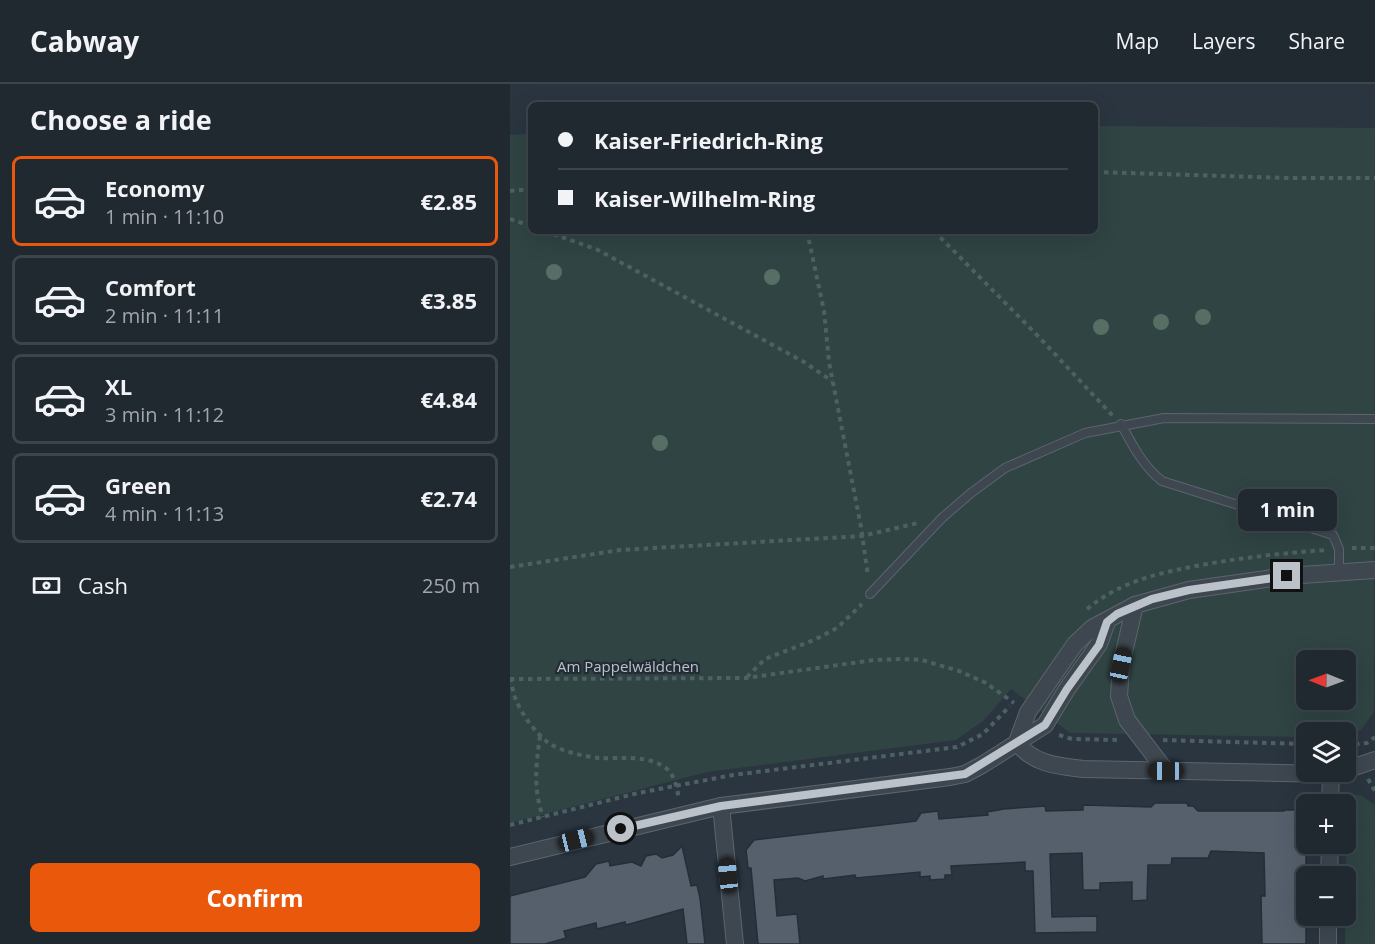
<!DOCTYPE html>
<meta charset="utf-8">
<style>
:root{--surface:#202830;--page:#283038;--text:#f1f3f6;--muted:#a2a6ab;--line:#3d444c;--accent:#ea580c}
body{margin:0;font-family:"Open Sans",sans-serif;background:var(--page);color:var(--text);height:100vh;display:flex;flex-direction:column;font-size:22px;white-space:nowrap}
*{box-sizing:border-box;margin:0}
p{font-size:20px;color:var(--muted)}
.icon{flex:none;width:33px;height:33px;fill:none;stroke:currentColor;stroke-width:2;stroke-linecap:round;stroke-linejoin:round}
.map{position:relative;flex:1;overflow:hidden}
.panel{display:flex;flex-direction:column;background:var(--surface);width:510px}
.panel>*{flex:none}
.top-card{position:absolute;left:18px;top:18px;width:570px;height:132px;border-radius:9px;box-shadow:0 6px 24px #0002,0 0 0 2px var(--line);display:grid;align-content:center;height:132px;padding:0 30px;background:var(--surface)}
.needle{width:39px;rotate:271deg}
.controls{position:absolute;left:786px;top:566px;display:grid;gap:12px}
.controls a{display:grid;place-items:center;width:60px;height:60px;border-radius:9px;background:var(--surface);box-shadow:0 6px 24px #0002,0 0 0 2px var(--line);font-size:30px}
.end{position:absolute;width:27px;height:27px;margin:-14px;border:8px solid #bbc2ca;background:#111;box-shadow:0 0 0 3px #111}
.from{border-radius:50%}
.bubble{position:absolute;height:42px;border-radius:9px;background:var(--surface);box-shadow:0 6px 24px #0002,0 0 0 2px var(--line);font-size:20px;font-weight:700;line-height:42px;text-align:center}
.car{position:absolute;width:18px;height:36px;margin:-18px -9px;border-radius:8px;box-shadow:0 0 4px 2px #0007;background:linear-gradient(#222 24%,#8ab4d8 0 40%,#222 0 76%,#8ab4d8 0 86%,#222 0)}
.top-card b{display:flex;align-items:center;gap:21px;height:57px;font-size:22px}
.top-card b+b{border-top:2px solid var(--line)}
.top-card i{width:15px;height:15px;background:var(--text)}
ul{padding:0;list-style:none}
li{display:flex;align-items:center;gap:18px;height:90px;margin:0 12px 9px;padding:0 18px;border:3px solid var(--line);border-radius:9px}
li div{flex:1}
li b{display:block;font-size:22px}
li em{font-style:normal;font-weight:700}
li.selected{border-color:var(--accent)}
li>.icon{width:54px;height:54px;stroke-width:1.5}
h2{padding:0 30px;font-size:27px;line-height:72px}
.pay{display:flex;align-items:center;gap:15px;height:66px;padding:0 30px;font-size:22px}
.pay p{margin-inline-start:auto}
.action{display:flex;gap:12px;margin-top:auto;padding:12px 30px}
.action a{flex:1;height:69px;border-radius:9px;background:var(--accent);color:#fff;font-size:24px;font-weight:700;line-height:69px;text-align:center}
header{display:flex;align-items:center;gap:36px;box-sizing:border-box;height:84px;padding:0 30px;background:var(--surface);border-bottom:2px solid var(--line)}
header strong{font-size:28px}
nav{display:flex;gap:33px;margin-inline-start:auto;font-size:21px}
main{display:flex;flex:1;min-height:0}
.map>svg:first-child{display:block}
</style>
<header>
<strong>Cabway</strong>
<nav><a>Map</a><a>Layers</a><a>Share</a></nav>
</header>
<main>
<section class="panel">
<h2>Choose a ride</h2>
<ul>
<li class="selected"><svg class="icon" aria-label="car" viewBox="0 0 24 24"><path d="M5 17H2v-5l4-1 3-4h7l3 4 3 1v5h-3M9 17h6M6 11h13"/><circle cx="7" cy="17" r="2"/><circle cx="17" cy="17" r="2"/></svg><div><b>Economy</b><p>1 min · 11:10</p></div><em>€2.85</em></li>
<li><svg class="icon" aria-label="car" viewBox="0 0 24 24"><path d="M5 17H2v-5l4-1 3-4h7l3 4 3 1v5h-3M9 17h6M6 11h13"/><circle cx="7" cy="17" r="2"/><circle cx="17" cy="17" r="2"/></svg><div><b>Comfort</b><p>2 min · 11:11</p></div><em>€3.85</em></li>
<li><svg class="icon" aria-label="car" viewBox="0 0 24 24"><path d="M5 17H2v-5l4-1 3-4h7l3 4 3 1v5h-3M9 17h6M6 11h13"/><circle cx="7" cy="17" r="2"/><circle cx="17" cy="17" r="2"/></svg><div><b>XL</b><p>3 min · 11:12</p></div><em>€4.84</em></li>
<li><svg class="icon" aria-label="car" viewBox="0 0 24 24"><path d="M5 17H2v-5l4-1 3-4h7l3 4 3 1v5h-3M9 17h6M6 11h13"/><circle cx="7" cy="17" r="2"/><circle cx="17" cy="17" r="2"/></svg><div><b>Green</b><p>4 min · 11:13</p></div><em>€2.74</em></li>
</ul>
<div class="pay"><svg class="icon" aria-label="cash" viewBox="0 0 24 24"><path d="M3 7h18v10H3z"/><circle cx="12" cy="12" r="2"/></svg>Cash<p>250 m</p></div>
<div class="action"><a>Confirm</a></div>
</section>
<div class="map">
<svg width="865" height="860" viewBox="0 0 865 860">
<rect width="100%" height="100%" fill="#2a3540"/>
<g fill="#2f4443" fill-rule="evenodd">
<path d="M 585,42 L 865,44 L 864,628 L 851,646 L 836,652 L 836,648 L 796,648 L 796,653 L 560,649 L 501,605 L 473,637 L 446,656 L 197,688 L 0,739 L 0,51 L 21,50 L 21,147 L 585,147 ZM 796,576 L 836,576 L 836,615 L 796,615 Z"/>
<path d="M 844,711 L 852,712 L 865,721 L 865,860 L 835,860 L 837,717 Z"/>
</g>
<g fill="#56606d" stroke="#252e38" stroke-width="1.5">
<path d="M 645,719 L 677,719 L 678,722 L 683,722 L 688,727 L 774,727 L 774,726 L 796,726 L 796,860 L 752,860 L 751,812 L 755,812 L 754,769 L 701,767 L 698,774 L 662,774 L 661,781 L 638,781 L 637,816 L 622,817 L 622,798 L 590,799 L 590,806 L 573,806 L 572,769 L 540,770 L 542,833 L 587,832 L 587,848 L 525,849 L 523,787 L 515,787 L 515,778 L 441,782 L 442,791 L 435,791 L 435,795 L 420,796 L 420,792 L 410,793 L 410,788 L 346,794 L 345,791 L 313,795 L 313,792 L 295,797 L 288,794 L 264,796 L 267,832 L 287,830 L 290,860 L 248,860 L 241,784 L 238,784 L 236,766 L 244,756 L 406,737 L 411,729 L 428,727 L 429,735 L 478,731 L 477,728 L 494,725 L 535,722 L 536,727 L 573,726 L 573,721 L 641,723 Z"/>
<path d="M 172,762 L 181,802 L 187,801 L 190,814 L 195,860 L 177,860 L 173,825 L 116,841 L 115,838 L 87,845 L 86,839 L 54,847 L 56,854 L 35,860 L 0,860 L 0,812 L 75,793 L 86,780 L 99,777 L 100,782 L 122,778 L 131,782 L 136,772 L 146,770 L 152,774 L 163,771 Z"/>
</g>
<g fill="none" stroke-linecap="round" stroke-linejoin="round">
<defs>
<g id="lane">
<path d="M 611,340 C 623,362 633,382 652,397 L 823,451 L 829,465 L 829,487"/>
<path d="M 360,510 L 432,434 L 461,409 L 495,384 L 575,349 L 654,334 L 865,335"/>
</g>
<g id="street">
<path d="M 625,521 L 611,581 L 609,612 L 617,636 L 656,687"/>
<path d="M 507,658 L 518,628 L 565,560 L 582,544 L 625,521 L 679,506 L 777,492 L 865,486"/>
<path d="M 507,658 C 522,680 548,682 573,685 L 821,690 L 830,687"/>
<path d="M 836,686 L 865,676"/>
<path d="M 820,720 L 821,690"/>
<path d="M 211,722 L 225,860"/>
<path d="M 0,773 L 211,722 L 440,693 L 455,690 L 472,681 L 535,641 L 557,605 L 589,560 L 597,538"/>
<path d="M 819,792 L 820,759"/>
<path d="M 818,860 L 818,831"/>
</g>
</defs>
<use href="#lane" stroke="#5c656e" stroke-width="10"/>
<use href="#street" stroke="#5c656e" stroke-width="18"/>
<g stroke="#4e6162" stroke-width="4" stroke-dasharray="4.5 4.5" stroke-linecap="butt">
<path d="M 585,88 L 779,94 L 865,94"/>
<path d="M 0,107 L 21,105"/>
<path d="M 0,135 L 21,142"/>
<path d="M 35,147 L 88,166 L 294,278 L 322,297"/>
<path d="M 297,147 L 314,227 L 319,278 L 351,443 L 358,492"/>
<path d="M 424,147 L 527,251 L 603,332"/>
<path d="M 842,464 L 865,464"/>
<path d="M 0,483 L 110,466 L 352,452 L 408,439"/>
<path d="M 577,525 C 612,496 653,488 697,480 C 737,473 776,469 816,466"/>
<path d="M 237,593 L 255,575 L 304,556 L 327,544 L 352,520"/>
<path d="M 0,594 C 2,601 3,609 6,616 C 13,632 26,650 40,660 C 54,668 73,672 89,674 C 110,675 139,670 157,685 C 165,692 167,705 169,715"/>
<path d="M 0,595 L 236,594 L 364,576 L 392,575 L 412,576 L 449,587 L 476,599 L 504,619"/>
<path d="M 549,651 L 562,655 L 610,656"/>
<path d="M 30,652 C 26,680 23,705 33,733"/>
<path d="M 653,656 L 796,660"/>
<path d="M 836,661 L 857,659 L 865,653"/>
<path d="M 858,695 L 865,707"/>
<path d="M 0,741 L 128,709 L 223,691 L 447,663 L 473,650 L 500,622"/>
</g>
<use href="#lane" stroke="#3e4750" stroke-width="8"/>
<use href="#street" stroke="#3e4750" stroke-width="16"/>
</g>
<g fill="#576e64">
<circle cx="44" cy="188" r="8"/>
<circle cx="262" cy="193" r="8"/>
<circle cx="693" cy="233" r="8"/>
<circle cx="651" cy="238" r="8"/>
<circle cx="591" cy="243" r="8"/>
<circle cx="150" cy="359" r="8"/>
</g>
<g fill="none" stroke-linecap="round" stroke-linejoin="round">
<path stroke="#bbc2ca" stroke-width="8" d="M 111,745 L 211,722 L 455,690 L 535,641 L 557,605 L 589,561 L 597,538 L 607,530 L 642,515 L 679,506 L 777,492"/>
</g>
<g text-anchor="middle" stroke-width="4.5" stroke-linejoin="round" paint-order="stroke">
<g font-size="15" fill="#bbc2ca" stroke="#232c36">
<text x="118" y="588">Am Pappelwäldchen</text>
</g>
</g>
</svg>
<div class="controls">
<a><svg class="needle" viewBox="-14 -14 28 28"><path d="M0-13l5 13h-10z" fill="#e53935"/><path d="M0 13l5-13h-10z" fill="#a2a6ab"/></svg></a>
<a><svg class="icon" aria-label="layers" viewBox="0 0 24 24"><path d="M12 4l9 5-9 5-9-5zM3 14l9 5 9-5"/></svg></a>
<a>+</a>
<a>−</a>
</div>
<i class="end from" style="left:111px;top:745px"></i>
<i class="end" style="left:777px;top:492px"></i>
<div class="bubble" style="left:728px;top:405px;width:99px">1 min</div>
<i class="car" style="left:611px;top:581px;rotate:12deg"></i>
<i class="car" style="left:656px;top:687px;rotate:270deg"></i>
<i class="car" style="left:66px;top:756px;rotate:76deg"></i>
<i class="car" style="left:218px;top:791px;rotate:354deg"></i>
<div class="top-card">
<b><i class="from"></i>Kaiser-Friedrich-Ring</b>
<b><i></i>Kaiser-Wilhelm-Ring</b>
</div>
</div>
</main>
